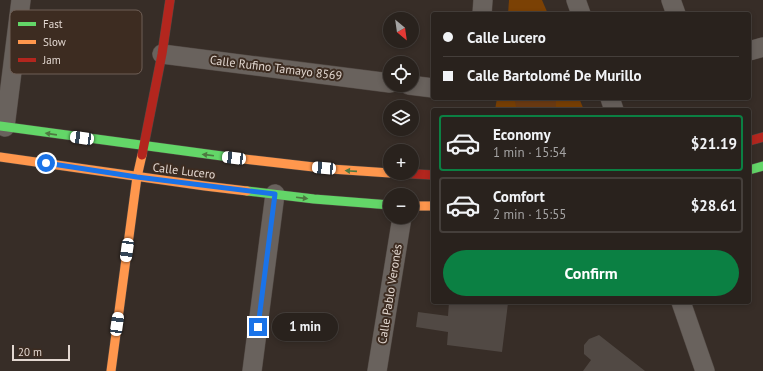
<!DOCTYPE html>
<meta charset="utf-8">
<style>
:root{--surface:#29221d;--page:#312a26;--text:#f1f3f6;--muted:#a5a4a4;--line:#453f3b;--accent:#0b8043}
body{margin:0;font-family:"PT Sans",sans-serif;background:var(--page);color:var(--text);height:100vh;display:flex;flex-direction:column;font-size:15px;white-space:nowrap}
*{box-sizing:border-box;margin:0}
p{font-size:13px;color:var(--muted)}
.icon{flex:none;width:22px;height:22px;fill:none;stroke:currentColor;stroke-width:2;stroke-linecap:round;stroke-linejoin:round}
.map{position:relative;flex:1;overflow:hidden}
.side{position:absolute;left:431px;top:108px;width:320px;height:196px;display:flex;flex-direction:column;background:var(--surface);border-radius:4px;box-shadow:0 2px 6px #0003,0 0 0 1px var(--line)}
.side>*{flex:none}
.banner{position:absolute;left:431px;top:12px;width:320px;height:88px;border-radius:4px;box-shadow:0 2px 6px #0003,0 0 0 1px var(--line);display:grid;align-content:center;height:88px;padding:0 12px;background:var(--surface)}
.needle{width:26px;rotate:151deg}
.tools{position:absolute;left:383px;top:12px;display:grid;gap:8px}
.tools a{display:grid;place-items:center;width:36px;height:36px;border-radius:50%;background:var(--surface);box-shadow:0 2px 6px #0003,0 0 0 1px var(--line);font-size:20px}
.scale{position:absolute;left:12px;bottom:10px;width:58px;box-sizing:border-box;padding-left:4px;border:2px solid #e2d7d0;border-top:0;font-size:11px;line-height:14px;white-space:nowrap;color:#e2d7d0;-webkit-text-stroke:3px #3d2c21;paint-order:stroke}
.end{position:absolute;width:18px;height:18px;margin:-9px;border:5px solid #1a73e8;background:#fff;box-shadow:0 0 0 2px #fff}
.from{border-radius:50%}
.bubble{position:absolute;height:28px;border-radius:14px;background:var(--surface);box-shadow:0 2px 6px #0003,0 0 0 1px var(--line);font-size:13px;font-weight:600;line-height:28px;text-align:center}
.car{position:absolute;width:12px;height:24px;margin:-12px -6px;border-radius:5px;box-shadow:0 0 3px 1px #0007;background:linear-gradient(#fff 24%,#345 0 40%,#fff 0 76%,#345 0 86%,#fff 0)}
.banner b{display:flex;align-items:center;gap:14px;height:38px;font-size:15px}
.banner b+b{border-top:1px solid var(--line)}
.banner i{width:10px;height:10px;background:var(--text)}
ul{padding:7px 0 0;list-style:none}
li{display:flex;align-items:center;gap:12px;height:56px;margin:0 8px 6px;padding:0 4px;border:2px solid var(--line);border-radius:4px}
li div{flex:1}
li b{display:block;font-size:15px}
li em{font-style:normal;font-weight:600}
li.active{border-color:var(--accent)}
li>.icon{width:36px;height:36px;stroke-width:1.5}
.primary-button{display:flex;gap:8px;margin-top:auto;padding:8px 12px}
.primary-button a{flex:1;height:46px;border-radius:24px;background:var(--accent);color:#fff;font-size:16px;font-weight:600;line-height:46px;text-align:center}
.map>svg:first-child{display:block}
</style>
<div class="map">
<svg width="763" height="371" viewBox="0 0 763 371">
<rect width="100%" height="100%" fill="#372d27"/>
<g fill="#7b4105">
<path d="M 509,0 L 542,0 L 548,14 L 508,14 Z"/>
<path d="M 497,98 L 579,98 L 584,110 L 495,110 Z"/>
</g>
<path fill="#6e3c13" d="M 514,98 L 556,98 L 556,105 L 555,110 L 517,110 Z"/>
<g fill="#514944">
<path d="M 449,302 L 499,302 L 508,303 L 502,352 L 447,345 L 448,332 L 416,327 L 418,312 L 448,316 Z"/>
<path d="M 599,335 L 613,346 L 645,371 L 583,371 L 591,360 L 584,354 L 584,345 L 589,339 Z"/>
</g>
<g fill="none" stroke-linecap="round" stroke-linejoin="round">
<defs>
<g id="street">
<path d="M 576,0 L 581,14"/>
<path d="M 671,0 L 676,14"/>
<path d="M 482,14 L 483,0"/>
<path d="M 749,51 L 763,47"/>
<path d="M 162,54 L 390,83"/>
<path d="M 409,85 L 433,88"/>
<path d="M 610,98 L 614,110"/>
<path d="M 5,127 L 21,0"/>
<path d="M 681,302 L 705,371"/>
<path d="M 252,371 L 275,194"/>
<path d="M 377,371 L 402,217"/>
</g>
<g id="fast">
<path d="M 0,126 L 244,159"/>
<path d="M 749,170 L 763,166"/>
<path d="M 247,191 L 314,199 L 390,205"/>
</g>
<g id="slow">
<path d="M 0,157 L 205,186 L 247,191"/>
<path d="M 244,159 L 331,169 L 390,173"/>
<path d="M 412,206 L 433,206"/>
<path d="M 111,371 L 137,177 L 142,155"/>
</g>
<g id="jam">
<path d="M 749,141 L 763,137"/>
<path d="M 142,155 L 162,54 L 170,0"/>
<path d="M 398,173 L 433,175"/>
</g>
</defs>
<use href="#street" stroke="#514843" stroke-width="20"/>
<use href="#fast" stroke="#514843" stroke-width="10"/>
<use href="#slow" stroke="#514843" stroke-width="10"/>
<use href="#jam" stroke="#514843" stroke-width="10"/>
<use href="#street" stroke="#69625d" stroke-width="19"/>
<use href="#fast" stroke="#63d668" stroke-width="9"/>
<use href="#slow" stroke="#ff974d" stroke-width="9"/>
<use href="#jam" stroke="#b3261e" stroke-width="9"/>
</g>
<defs><path id="oneway-solid" d="M-6-.8H1V-3.2L6.5 0L1 3.2V.8H-6Z"/></defs>
<g fill="#4e7841">
<use href="#oneway-solid" transform="translate(51 134) rotate(-172)"/>
<use href="#oneway-solid" transform="translate(208 155) rotate(-173)"/>
<use href="#oneway-solid" transform="translate(351 171) rotate(-176)"/>
<use href="#oneway-solid" transform="translate(302 198) rotate(7)"/>
</g>
<g fill="none" stroke-linecap="round" stroke-linejoin="round">
<path stroke="#1a73e8" stroke-width="5" d="M 46,163 L 137,177 L 275,194 L 258,327"/>
</g>
<g text-anchor="middle" stroke-width="4" stroke-linejoin="round" paint-order="stroke">
<g font-size="12" fill="#e2d7d0" stroke="#3d2c21">
<text transform="translate(276 68) rotate(7)" y="4">Calle Rufino Tamayo 8569</text>
<text transform="translate(184 171) rotate(7)" y="4">Calle Lucero</text>
<text transform="translate(390 294) rotate(-81)" y="4">Calle Pablo Veronés</text>
</g>
</g>
<rect x="10" y="10" width="132" height="64" rx="6" fill="#3d2c21" stroke="#6f5f56" stroke-width="1"/>
<rect x="18" y="22" width="18" height="4" fill="#63d668"/>
<rect x="18" y="40" width="18" height="4" fill="#ff974d"/>
<rect x="18" y="58" width="18" height="4" fill="#b3261e"/>
<g font-size="11" fill="#e2d7d0">
<text x="43" y="28">Fast</text>
<text x="43" y="46">Slow</text>
<text x="43" y="64">Jam</text>
</g>
</svg>
<div class="tools">
<a><svg class="needle" viewBox="-14 -14 28 28"><path d="M0-13l5 13h-10z" fill="#e53935"/><path d="M0 13l5-13h-10z" fill="#a5a4a4"/></svg></a>
<a><svg class="icon" aria-label="locate" viewBox="0 0 24 24"><circle cx="12" cy="12" r="6"/><path d="M12 2v4M12 18v4M2 12h4M18 12h4"/></svg></a>
<a><svg class="icon" aria-label="layers" viewBox="0 0 24 24"><path d="M12 4l9 5-9 5-9-5zM3 14l9 5 9-5"/></svg></a>
<a>+</a>
<a>−</a>
</div>
<div class="scale">20 m</div>
<i class="end from" style="left:46px;top:163px"></i>
<i class="end" style="left:258px;top:327px"></i>
<div class="bubble" style="left:272px;top:313px;width:66px">1 min</div>
<i class="car" style="left:82px;top:138px;rotate:278deg"></i>
<i class="car" style="left:234px;top:158px;rotate:277deg"></i>
<i class="car" style="left:324px;top:168px;rotate:275deg"></i>
<i class="car" style="left:127px;top:250px;rotate:188deg"></i>
<i class="car" style="left:117px;top:324px;rotate:8deg"></i>
<div class="banner">
<b><i class="from"></i>Calle Lucero</b>
<b><i></i>Calle Bartolomé De Murillo</b>
</div>
<section class="side">
<ul>
<li class="active"><svg class="icon" aria-label="car" viewBox="0 0 24 24"><path d="M5 17H2v-5l4-1 3-4h7l3 4 3 1v5h-3M9 17h6M6 11h13"/><circle cx="7" cy="17" r="2"/><circle cx="17" cy="17" r="2"/></svg><div><b>Economy</b><p>1 min · 15:54</p></div><em>$21.19</em></li>
<li><svg class="icon" aria-label="car" viewBox="0 0 24 24"><path d="M5 17H2v-5l4-1 3-4h7l3 4 3 1v5h-3M9 17h6M6 11h13"/><circle cx="7" cy="17" r="2"/><circle cx="17" cy="17" r="2"/></svg><div><b>Comfort</b><p>2 min · 15:55</p></div><em>$28.61</em></li>
</ul>
<div class="primary-button"><a>Confirm</a></div>
</section>
</div>
